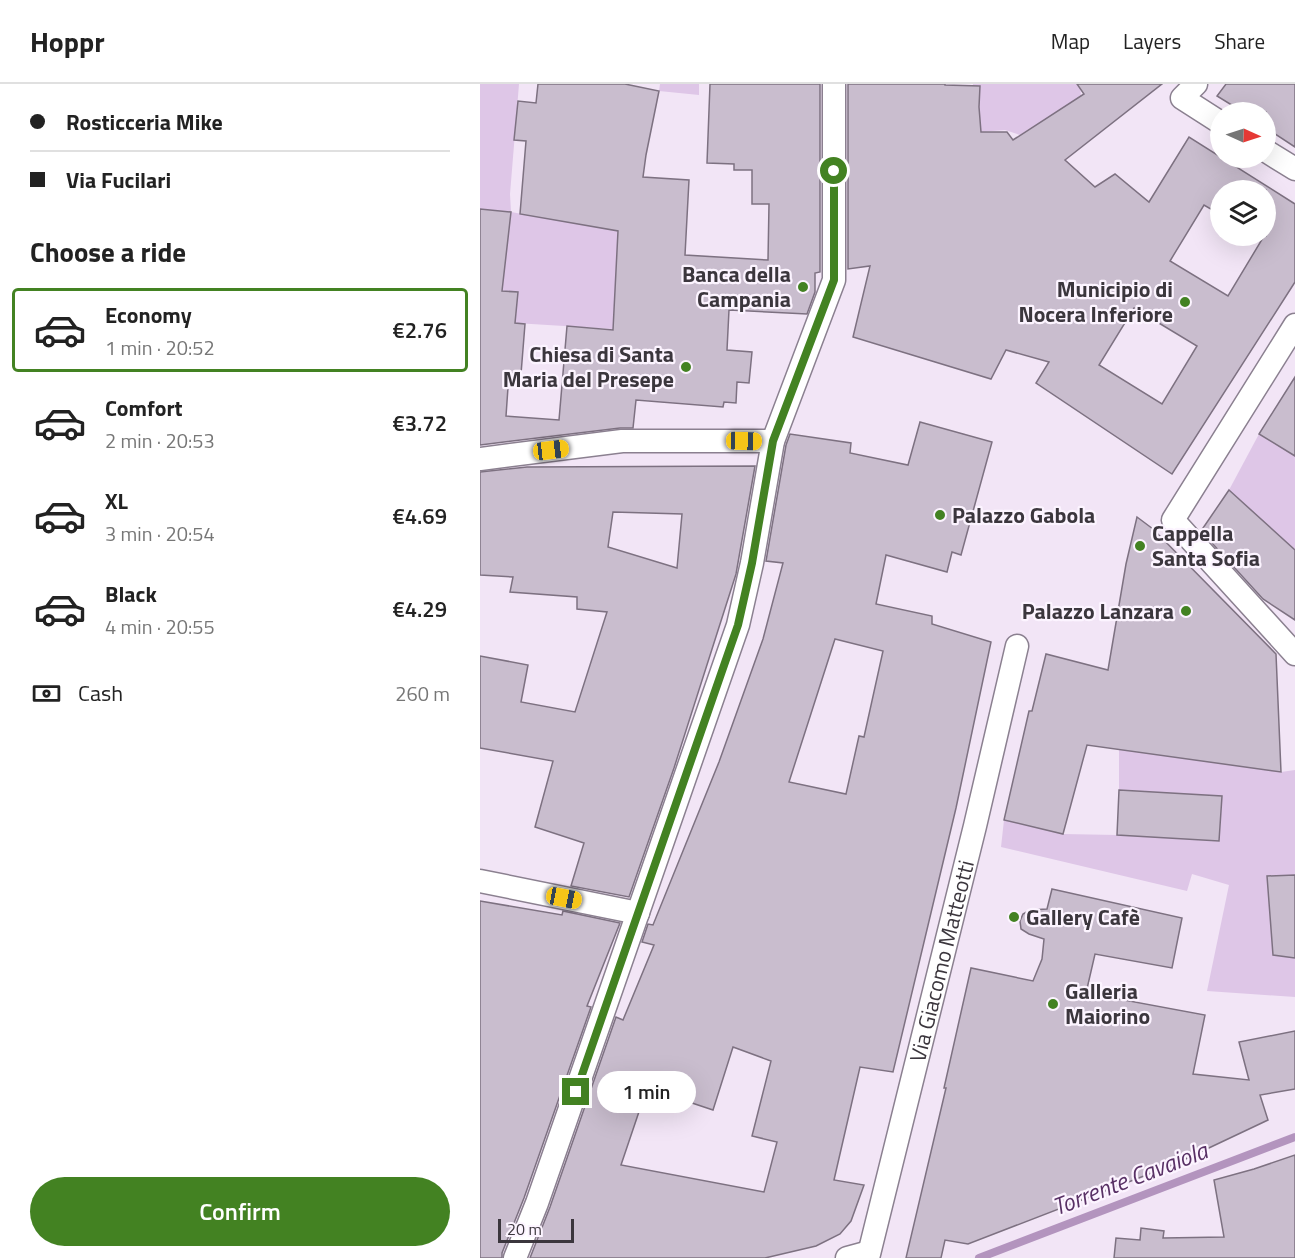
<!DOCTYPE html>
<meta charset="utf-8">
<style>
:root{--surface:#fff;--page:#f2f2f2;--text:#222;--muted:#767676;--line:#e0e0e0;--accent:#438222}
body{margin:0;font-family:"Titillium Web",sans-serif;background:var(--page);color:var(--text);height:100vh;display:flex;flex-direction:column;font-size:22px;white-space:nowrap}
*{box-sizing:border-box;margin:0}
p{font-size:20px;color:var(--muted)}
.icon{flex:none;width:33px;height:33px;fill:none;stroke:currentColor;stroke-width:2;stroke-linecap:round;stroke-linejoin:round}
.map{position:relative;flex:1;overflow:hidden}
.drawer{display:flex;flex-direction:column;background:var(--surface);width:480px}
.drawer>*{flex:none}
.guide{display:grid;align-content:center;height:132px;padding:0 30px;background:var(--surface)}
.needle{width:39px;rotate:93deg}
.buttons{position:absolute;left:730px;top:18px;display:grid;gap:12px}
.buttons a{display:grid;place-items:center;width:66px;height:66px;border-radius:50%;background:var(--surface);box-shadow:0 6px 24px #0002;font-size:30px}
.scale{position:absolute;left:18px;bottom:15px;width:76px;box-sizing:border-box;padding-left:6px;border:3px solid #3b363d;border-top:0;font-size:16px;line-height:21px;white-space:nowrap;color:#3b363d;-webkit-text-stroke:4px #fcf4ff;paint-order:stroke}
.end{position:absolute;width:27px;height:27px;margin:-14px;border:8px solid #438222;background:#fff;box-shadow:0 0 0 3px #fff}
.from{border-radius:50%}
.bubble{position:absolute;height:42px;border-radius:21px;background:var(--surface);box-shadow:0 6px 24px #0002;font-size:20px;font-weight:600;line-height:42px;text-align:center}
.car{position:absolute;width:18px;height:36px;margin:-18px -9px;border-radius:8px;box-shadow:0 0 4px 2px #0007;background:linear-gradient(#f5c518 24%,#345 0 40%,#f5c518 0 76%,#345 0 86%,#f5c518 0)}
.guide b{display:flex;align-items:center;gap:21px;height:57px;font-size:22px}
.guide b+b{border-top:2px solid var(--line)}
.guide i{width:15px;height:15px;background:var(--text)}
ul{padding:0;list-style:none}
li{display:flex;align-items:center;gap:18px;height:84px;margin:0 12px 9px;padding:0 18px;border:3px solid transparent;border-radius:6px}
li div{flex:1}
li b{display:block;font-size:22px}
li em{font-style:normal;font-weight:600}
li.active{border-color:var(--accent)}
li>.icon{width:54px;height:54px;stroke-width:1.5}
h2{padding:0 30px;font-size:27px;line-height:72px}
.pay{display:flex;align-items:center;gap:15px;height:66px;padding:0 30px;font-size:22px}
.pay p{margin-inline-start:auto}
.action{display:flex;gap:12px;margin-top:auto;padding:12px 30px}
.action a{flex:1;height:69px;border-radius:36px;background:var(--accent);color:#fff;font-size:24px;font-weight:600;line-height:69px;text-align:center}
header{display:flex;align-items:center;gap:36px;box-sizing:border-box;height:84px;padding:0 30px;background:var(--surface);border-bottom:2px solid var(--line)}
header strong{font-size:28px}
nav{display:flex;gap:33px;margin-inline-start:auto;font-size:21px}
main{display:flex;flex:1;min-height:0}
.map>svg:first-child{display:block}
</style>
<header>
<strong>Hoppr</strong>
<nav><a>Map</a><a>Layers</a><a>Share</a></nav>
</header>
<main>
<section class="drawer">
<div class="guide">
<b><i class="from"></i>Rosticceria Mike</b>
<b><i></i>Via Fucilari</b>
</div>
<h2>Choose a ride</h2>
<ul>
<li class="active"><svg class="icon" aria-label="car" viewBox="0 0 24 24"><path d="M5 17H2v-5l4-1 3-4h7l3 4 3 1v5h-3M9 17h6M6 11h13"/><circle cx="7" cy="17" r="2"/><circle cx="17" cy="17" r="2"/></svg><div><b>Economy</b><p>1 min · 20:52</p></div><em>€2.76</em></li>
<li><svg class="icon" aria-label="car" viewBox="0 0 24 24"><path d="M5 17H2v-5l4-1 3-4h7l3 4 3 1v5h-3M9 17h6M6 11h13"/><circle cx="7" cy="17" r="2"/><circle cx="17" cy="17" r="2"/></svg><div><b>Comfort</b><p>2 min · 20:53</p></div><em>€3.72</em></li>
<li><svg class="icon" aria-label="car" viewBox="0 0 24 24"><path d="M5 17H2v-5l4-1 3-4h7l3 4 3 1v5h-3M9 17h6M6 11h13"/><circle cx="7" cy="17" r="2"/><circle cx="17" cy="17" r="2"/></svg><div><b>XL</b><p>3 min · 20:54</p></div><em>€4.69</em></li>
<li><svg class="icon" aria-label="car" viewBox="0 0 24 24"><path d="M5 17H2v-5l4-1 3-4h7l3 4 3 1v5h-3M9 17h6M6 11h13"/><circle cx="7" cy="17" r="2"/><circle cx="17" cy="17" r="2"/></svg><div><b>Black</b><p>4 min · 20:55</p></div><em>€4.29</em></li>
</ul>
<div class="pay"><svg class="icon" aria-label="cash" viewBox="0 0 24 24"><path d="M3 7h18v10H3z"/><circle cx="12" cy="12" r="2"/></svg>Cash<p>260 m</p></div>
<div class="action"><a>Confirm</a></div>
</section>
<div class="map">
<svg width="815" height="1174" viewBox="0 0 815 1174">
<rect width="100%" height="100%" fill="#f2e5f6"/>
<g fill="#dec6e7">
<path d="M 0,0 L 39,0 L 30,110 L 31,128 L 138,147 L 133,245 L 35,239 L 38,208 L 17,206 L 31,128 L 0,125 Z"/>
<path d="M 180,0 L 219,0 L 219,11 L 179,7 Z"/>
<path d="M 493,0 L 600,0 L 601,12 L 540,51 L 525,46 L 498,48 L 500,3 L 493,2 Z"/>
<path d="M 779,350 L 815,372 L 815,466 L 749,406 Z"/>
<path d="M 639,665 L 801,688 L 815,686 L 815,791 L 787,792 L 793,871 L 815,874 L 815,913 L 727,907 L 749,801 L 712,790 L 707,807 L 521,763 L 524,736 L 583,750 L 637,751 L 739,757 L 742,713 L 639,706 Z"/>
</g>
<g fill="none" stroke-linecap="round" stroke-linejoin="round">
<path stroke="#b394be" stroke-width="8" d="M 499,1174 L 815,1053"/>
</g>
<g fill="#c9bdce" stroke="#7d7181" stroke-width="1.5" fill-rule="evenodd">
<path d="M 58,0 L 145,0 L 179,7 L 166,71 L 163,93 L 209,96 L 205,171 L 288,176 L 289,120 L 272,120 L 272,86 L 254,86 L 254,80 L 227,79 L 230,0 L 340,0 L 340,188 L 335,189 L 335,208 L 327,230 L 249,226 L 247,266 L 272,268 L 269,299 L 257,298 L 256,319 L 244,318 L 243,323 L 156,316 L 153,344 L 140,344 L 0,361 L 0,125 L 31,128 L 22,207 L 38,208 L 35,239 L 45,240 L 41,290 L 29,289 L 26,332 L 79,336 L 87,242 L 133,246 L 138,147 L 40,130 L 46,57 L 34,56 L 38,17 L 56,19 Z"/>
<path d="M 368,0 L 465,0 L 465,1 L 500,2 L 499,23 L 501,48 L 527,48 L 533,56 L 604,10 L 597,0 L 682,0 L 585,76 L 615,103 L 635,90 L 669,118 L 709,53 L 815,120 L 815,198 L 692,390 L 556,299 L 569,278 L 526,266 L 511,295 L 373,253 L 390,182 L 368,185 ZM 741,106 L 786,106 L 786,152 L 784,152 L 748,212 L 690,177 L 724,121 L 741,131 ZM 654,224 L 717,262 L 682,320 L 619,281 Z"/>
<path d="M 746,0 L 815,0 L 815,63 L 786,44 L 786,28 L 763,28 L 737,12 Z"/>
<path d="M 815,293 L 815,372 L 779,350 Z"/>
<path d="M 440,338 L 512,358 L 481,471 L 472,468 L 467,488 L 406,471 L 396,520 L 452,532 L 452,540 L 511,558 L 476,724 L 413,988 L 380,983 L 354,1096 L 384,1101 L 371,1137 L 360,1150 L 336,1162 L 285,1174 L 50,1174 L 70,1123 L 136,933 L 143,936 L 174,861 L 162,858 L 168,840 L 173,841 L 239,678 L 283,555 L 303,479 L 286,477 L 306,361 L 310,350 L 371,359 L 370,369 L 428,381 ZM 355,555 L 403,567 L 384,653 L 379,652 L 366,710 L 309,698 ZM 253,963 L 291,977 L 272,1052 L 297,1058 L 284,1108 L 141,1081 L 167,1004 L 233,1026 Z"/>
<path d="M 275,382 L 256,490 L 194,684 L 149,813 L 91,802 L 104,759 L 55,743 L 73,677 L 0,664 L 0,572 L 48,581 L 41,618 L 95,628 L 127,528 L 97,525 L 97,513 L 30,508 L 33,493 L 0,491 L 0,388 L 47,383 ZM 133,428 L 202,430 L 197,484 L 128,463 Z"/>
<path d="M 749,406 L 815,466 L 815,536 L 783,515 L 721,447 Z"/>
<path d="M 657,433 L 673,445 L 796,570 L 801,688 L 607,661 L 583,750 L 524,736 L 549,627 L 552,627 L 566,570 L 628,586 L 646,480 Z"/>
<path d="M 639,706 L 742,712 L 739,757 L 637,751 Z"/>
<path d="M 815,791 L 815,874 L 793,871 L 787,792 Z"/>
<path d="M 572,805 L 702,834 L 692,884 L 615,870 L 606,909 L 725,931 L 713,990 L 769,996 L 759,958 L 815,947 L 815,1005 L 780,1011 L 788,1036 L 695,1080 L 488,1160 L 465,1156 L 461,1174 L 426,1174 L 466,1004 L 464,1004 L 491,884 L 553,897 L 562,875 L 564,855 L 549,850 L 541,845 L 540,837 L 543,830 L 550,826 L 567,825 Z"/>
<path d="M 0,817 L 82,831 L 83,827 L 140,839 L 107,922 L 111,923 L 44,1114 L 22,1169 L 22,1174 L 0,1174 Z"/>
<path d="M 815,1071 L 815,1174 L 634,1174 L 636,1154 L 660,1156 L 661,1144 L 684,1147 L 683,1154 L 744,1153 L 734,1096 L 774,1085 Z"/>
</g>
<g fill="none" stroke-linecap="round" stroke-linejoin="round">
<defs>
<g id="street">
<path d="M 716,0 L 702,14 L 741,39"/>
<path d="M 786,67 L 815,85"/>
<path d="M 815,241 L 693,436 L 815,570"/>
<path d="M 0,375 L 142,357 L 293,357"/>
<path d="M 0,797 L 158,829"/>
<path d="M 35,1174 L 57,1119 L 258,541 L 272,479 L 293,357 L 354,196 L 354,0"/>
<path d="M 367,1174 L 389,1168"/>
<path id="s1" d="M 388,1174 L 495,742 L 537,562"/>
</g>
</defs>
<use href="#street" stroke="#8b8090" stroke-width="25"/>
<use href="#street" stroke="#fff" stroke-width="22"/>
</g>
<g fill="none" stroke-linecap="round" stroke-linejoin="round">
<path stroke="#438222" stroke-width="8" d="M 96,1008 L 258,541 L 272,479 L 293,357 L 354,196 L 354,87"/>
</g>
<g fill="#438222" stroke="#fcf4ff" stroke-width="2">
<circle cx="323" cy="203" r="6"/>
<circle cx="705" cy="218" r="6"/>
<circle cx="206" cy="283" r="6"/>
<circle cx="460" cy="431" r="6"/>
<circle cx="660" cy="462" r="6"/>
<circle cx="706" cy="527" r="6"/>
<circle cx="534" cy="833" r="6"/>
<circle cx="573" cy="920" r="6"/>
</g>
<g text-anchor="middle" stroke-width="4.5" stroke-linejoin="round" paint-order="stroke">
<g font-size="22" font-weight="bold" fill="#3b363d" stroke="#fcf4ff" text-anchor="end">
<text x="311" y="198">Banca della<tspan x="311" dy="25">Campania</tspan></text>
<text x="693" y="213">Municipio di<tspan x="693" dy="25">Nocera Inferiore</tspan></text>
<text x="194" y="278">Chiesa di Santa<tspan x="194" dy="25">Maria del Presepe</tspan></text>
<text x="472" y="439" text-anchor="start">Palazzo Gabola</text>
<text x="672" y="457" text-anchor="start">Cappella<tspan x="672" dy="25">Santa Sofia</tspan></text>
<text x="694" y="535">Palazzo Lanzara</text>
<text x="546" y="841" text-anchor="start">Gallery Cafè</text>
<text x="585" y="915" text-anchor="start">Galleria<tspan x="585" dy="25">Maiorino</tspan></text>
</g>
<g font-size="22" fill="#3b363d" stroke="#fcf4ff">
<text dy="8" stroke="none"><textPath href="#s1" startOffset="306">Via Giacomo Matteotti</textPath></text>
</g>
<g font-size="24" font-style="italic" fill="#583065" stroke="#fcf4ff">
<text transform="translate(650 1095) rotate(-21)" y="8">Torrente Cavaiola</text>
</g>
</g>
</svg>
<div class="buttons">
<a><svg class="needle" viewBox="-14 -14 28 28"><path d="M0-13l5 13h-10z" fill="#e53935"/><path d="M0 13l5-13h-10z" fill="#767676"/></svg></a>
<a><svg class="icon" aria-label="layers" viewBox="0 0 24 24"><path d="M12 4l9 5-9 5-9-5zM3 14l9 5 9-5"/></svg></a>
</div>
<div class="scale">20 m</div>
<i class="end from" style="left:354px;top:87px"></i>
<i class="end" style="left:96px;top:1008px"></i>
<div class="bubble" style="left:117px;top:987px;width:99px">1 min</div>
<i class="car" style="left:264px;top:357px;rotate:91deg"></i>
<i class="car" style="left:71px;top:366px;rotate:83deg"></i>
<i class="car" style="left:84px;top:814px;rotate:101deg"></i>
</div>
</main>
